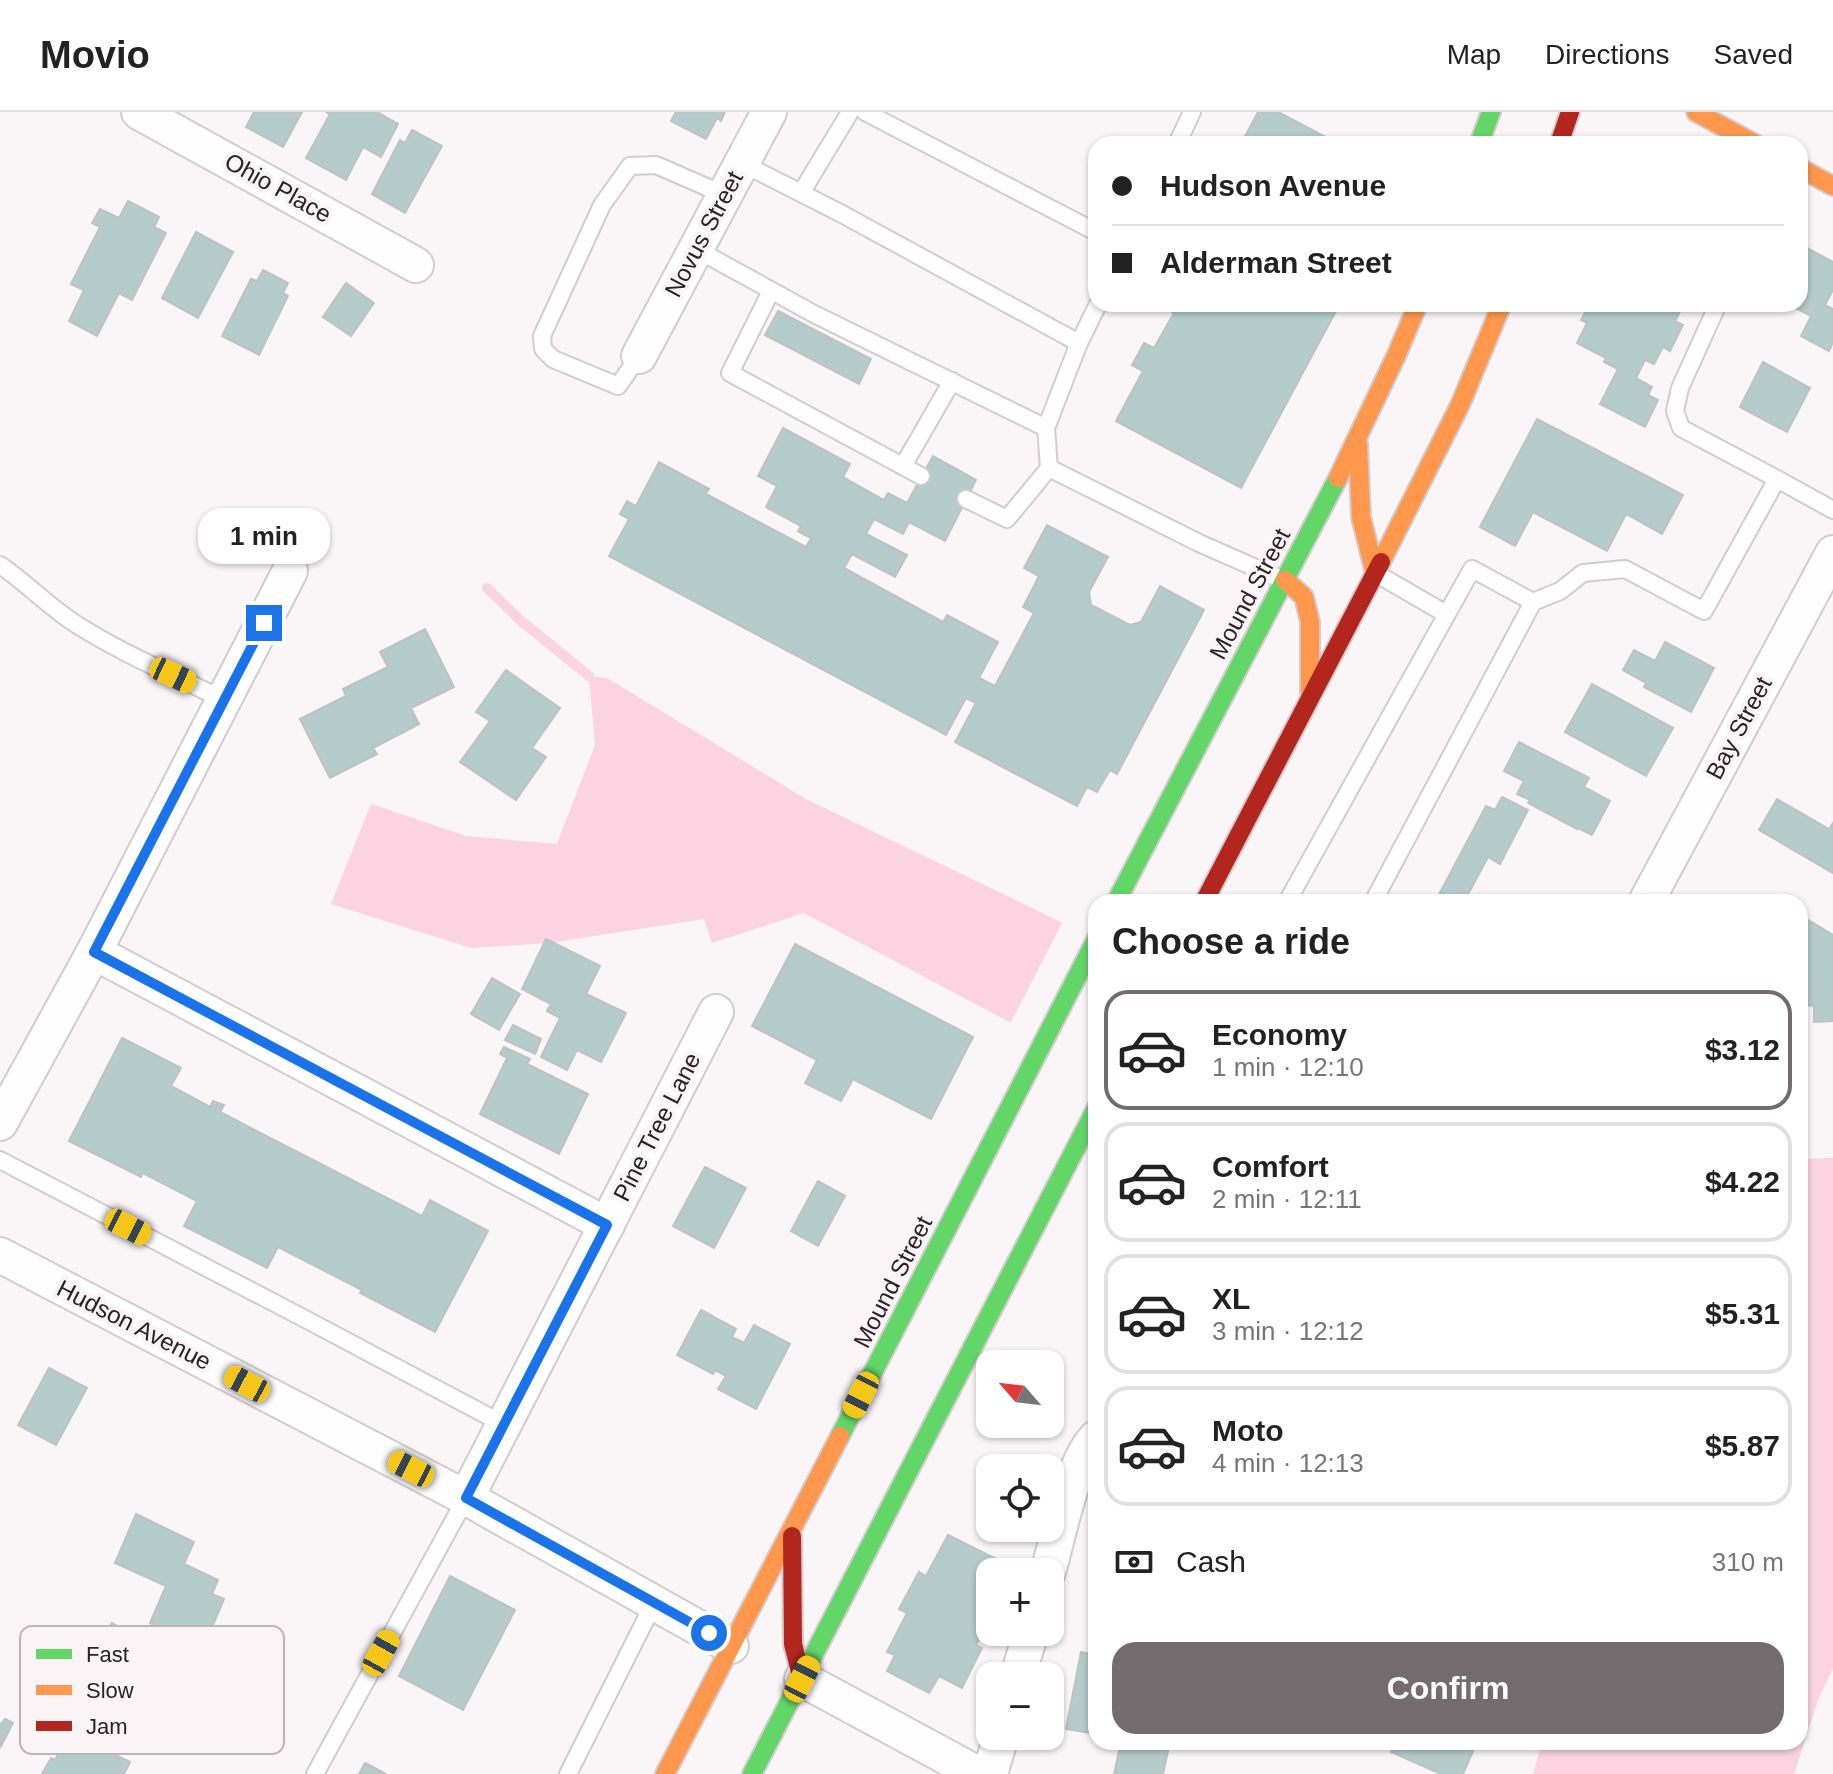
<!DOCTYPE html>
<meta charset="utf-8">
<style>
:root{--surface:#fff;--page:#f2f2f2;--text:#222;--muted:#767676;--line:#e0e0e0;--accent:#736b6e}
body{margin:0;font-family:Helvetica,sans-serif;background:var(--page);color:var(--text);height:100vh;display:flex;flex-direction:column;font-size:30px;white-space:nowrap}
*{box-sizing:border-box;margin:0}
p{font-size:26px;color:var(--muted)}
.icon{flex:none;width:44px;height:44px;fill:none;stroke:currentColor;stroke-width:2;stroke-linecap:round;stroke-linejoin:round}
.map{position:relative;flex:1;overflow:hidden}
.panel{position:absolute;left:1088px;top:782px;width:720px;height:856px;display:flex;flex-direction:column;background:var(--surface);border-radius:24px;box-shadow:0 2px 6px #0004}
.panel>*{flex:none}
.banner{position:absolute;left:1088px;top:24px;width:720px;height:176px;border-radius:24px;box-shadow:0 2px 6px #0004;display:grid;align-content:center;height:176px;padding:0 24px;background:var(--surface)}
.needle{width:52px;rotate:298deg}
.fabs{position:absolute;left:976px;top:1238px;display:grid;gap:16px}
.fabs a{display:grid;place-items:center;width:88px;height:88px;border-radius:16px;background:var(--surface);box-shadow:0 2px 6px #0004;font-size:40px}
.end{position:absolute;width:36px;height:36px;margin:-18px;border:10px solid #1a73e8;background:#fff;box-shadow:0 0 0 4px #fff}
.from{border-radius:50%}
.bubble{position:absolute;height:56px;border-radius:24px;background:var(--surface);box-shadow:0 2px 6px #0004;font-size:26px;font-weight:700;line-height:56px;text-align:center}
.car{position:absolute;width:24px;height:48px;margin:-24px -12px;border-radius:10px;box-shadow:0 0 6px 2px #0007;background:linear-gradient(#f5c518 24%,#345 0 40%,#f5c518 0 76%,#345 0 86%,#f5c518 0)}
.banner b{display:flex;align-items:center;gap:28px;height:76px;font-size:30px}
.banner b+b{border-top:2px solid var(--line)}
.banner i{width:20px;height:20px;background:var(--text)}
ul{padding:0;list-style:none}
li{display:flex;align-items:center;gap:24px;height:120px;margin:0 16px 12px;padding:0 8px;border:4px solid var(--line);border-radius:24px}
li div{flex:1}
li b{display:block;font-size:30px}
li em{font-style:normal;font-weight:700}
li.current{border-color:var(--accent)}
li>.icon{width:72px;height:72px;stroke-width:1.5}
h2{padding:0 24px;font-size:36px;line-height:96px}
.pay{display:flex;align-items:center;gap:20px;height:88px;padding:0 24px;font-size:30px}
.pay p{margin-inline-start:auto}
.primary-button{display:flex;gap:16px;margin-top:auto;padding:16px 24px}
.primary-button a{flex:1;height:92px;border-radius:24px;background:var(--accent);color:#fff;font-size:32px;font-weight:700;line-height:92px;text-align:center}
header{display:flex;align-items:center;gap:48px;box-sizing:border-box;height:112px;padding:0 40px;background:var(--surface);border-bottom:2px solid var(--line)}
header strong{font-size:38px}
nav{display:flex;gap:44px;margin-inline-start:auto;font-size:28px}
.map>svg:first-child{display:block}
</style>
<header>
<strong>Movio</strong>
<nav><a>Map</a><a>Directions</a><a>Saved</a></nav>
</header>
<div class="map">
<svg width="1833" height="1662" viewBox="0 0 1833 1662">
<rect width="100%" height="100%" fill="#faf5f7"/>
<g fill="#fbd3e1">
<path d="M 589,564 L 607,566 L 806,687 L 1096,827 L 1096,956 L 804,801 L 712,831 L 704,807 L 549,831 L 471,836 L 331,792 L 371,692 L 466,724 L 557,732 L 595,633 Z"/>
<path d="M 1833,1046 L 1833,1556 L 1818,1588 L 1794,1662 L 1533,1662 L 1542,1630 L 1800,1630 L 1800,1047 Z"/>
</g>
<path fill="#faf5f7" d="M 1064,807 L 1096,822 L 1096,960 L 1009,914 Z"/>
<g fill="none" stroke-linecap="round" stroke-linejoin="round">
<path stroke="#fbd3e1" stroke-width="10" d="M 487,476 L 520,508 L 589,564"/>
</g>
<g fill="#b5cccd" stroke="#bec2c3" stroke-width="2">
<path d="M 254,0 L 302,0 L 283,35 L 246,15 Z"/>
<path d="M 326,0 L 377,0 L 398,12 L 381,45 L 363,35 L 346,68 L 306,46 L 330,2 Z"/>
<path d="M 676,0 L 725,0 L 721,9 L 717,6 L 706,27 L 671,9 Z"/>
<path d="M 1258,0 L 1278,0 L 1339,32 L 1241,32 Z"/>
<path d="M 412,18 L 442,34 L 405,101 L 372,82 L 400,28 L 405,31 Z"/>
<path d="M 128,89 L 159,105 L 154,115 L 166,121 L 132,188 L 119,181 L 97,224 L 69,209 L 84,178 L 71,172 L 100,115 L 92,111 L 100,97 L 119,106 Z"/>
<path d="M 196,120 L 233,140 L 198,206 L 162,186 Z"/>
<path d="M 1805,135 L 1833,150 L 1833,178 L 1825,193 L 1833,197 L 1833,230 L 1829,239 L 1801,224 L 1811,204 L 1788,192 L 1800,192 L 1800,144 Z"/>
<path d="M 263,158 L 288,171 L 283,181 L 288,184 L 259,243 L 222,224 L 251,167 L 257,169 Z"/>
<path d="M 346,171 L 374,191 L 351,224 L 323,205 Z"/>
<path d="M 1165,192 L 1329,192 L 1337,197 L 1241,376 L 1116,309 L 1143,259 L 1132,253 L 1144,231 L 1154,236 L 1174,201 L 1163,195 Z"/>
<path d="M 1597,192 L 1684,192 L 1675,209 L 1683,213 L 1670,239 L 1663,235 L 1654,252 L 1645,248 L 1636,266 L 1652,275 L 1648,283 L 1658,288 L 1645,315 L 1600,292 L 1618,257 L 1604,250 L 1606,246 L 1577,231 L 1587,211 L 1581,208 L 1589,193 L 1595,196 Z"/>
<path d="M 778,199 L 871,247 L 859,272 L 765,223 Z"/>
<path d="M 1763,250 L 1810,276 L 1787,320 L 1740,295 Z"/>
<path d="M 1537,307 L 1683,383 L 1662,422 L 1626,402 L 1607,439 L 1533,400 L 1515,434 L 1480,415 Z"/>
<path d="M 783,316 L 850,352 L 843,365 L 884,388 L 888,381 L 907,391 L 933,344 L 976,368 L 945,429 L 909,410 L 903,422 L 874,407 L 866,422 L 907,443 L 895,465 L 852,442 L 844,456 L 943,510 L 947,503 L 998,530 L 979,566 L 995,574 L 1034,501 L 1023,495 L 1039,464 L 1024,456 L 1047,413 L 1108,445 L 1089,480 L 1091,493 L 1130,513 L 1141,510 L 1160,474 L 1204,498 L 1117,662 L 1110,658 L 1097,680 L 1087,675 L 1077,694 L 955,630 L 976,591 L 966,586 L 946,623 L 609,444 L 629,407 L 620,402 L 627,389 L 636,394 L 659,350 L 709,377 L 706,382 L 806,435 L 811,426 L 798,419 L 801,414 L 766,395 L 777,374 L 758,364 Z"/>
<path d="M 425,517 L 454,575 L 411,596 L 419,612 L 373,636 L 377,642 L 330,666 L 300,607 L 346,584 L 343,577 L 388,555 L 380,540 Z"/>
<path d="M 1665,530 L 1714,556 L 1691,600 L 1644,575 L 1646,571 L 1623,558 L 1634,538 L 1655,549 Z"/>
<path d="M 506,558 L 560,596 L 532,636 L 546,645 L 516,688 L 460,650 L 490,609 L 476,600 Z"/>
<path d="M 1592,572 L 1673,616 L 1646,664 L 1565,620 Z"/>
<path d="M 1519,630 L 1589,666 L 1584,675 L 1610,689 L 1592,723 L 1578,716 L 1577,717 L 1528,691 L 1530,688 L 1517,682 L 1524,669 L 1504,659 Z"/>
<path d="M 1502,685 L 1528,698 L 1500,752 L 1488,745 L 1466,786 L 1475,790 L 1435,790 L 1486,694 L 1495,698 Z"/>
<path d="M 1777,687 L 1829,717 L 1833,711 L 1833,761 L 1759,718 Z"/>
<path d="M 1800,803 L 1833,823 L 1833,909 L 1814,910 L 1814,894 L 1800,893 Z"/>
<path d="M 546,827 L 600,854 L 586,882 L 626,901 L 601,950 L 577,938 L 567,958 L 541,945 L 560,906 L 547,899 L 551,892 L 522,877 Z"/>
<path d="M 795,832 L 973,925 L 931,1007 L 853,967 L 841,989 L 805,971 L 817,948 L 752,914 Z"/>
<path d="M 492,866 L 520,882 L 499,918 L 471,902 Z"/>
<path d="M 513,913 L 541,927 L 535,942 L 505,928 Z"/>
<path d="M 122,926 L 181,956 L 171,974 L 210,995 L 213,989 L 224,993 L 220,1000 L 422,1104 L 430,1088 L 488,1119 L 435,1220 L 360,1181 L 362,1178 L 278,1135 L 267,1156 L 184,1114 L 197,1089 L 143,1061 L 141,1065 L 69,1029 Z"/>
<path d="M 504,935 L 530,947 L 527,952 L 588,982 L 559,1042 L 480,1002 L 507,946 L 500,942 Z"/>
<path d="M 705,1055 L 746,1076 L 714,1136 L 673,1114 Z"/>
<path d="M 818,1069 L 845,1084 L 818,1134 L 791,1119 Z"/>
<path d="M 701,1198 L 736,1217 L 732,1225 L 744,1231 L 754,1213 L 790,1232 L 756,1297 L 718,1277 L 726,1264 L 715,1258 L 713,1262 L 677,1243 Z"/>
<path d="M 49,1256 L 87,1276 L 56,1333 L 18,1313 Z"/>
<path d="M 136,1402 L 194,1430 L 184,1452 L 218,1468 L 212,1482 L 224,1487 L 208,1525 L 199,1520 L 194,1532 L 150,1511 L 166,1474 L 115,1451 Z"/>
<path d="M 948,1423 L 1006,1452 L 1002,1460 L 990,1460 L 990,1482 L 985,1492 L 990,1495 L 990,1506 L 976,1533 L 982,1536 L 962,1576 L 939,1564 L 929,1581 L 887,1559 L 895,1543 L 887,1540 L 907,1501 L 899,1497 L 919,1460 L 926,1464 Z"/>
<path d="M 450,1464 L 515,1498 L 463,1598 L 399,1564 Z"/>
<path d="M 112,1511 L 177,1550 L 160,1578 L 153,1573 L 151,1577 L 94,1542 Z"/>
<path d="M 1081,1540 L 1096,1543 L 1096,1622 L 1066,1617 Z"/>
<path d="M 5,1607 L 13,1611 L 0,1636 L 0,1613 Z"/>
<path d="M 78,1611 L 102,1624 L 98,1631 L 111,1637 L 109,1640 L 130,1650 L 124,1662 L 42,1662 L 51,1646 L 55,1648 L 71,1617 L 74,1618 Z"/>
<path d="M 1121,1630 L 1170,1630 L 1163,1662 L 1114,1662 Z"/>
<path d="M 1395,1630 L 1477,1630 L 1463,1662 L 1441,1662 L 1391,1640 Z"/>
<path d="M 365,1651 L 386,1662 L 359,1662 Z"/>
</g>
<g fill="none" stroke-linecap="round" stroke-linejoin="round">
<defs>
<g id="lane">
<path d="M 865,0 L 1096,120"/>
<path d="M 1177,32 L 1192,0"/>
<path d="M 742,51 L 842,102 L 1079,231"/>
<path d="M 801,81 L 850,0"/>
<path d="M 696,137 L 814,202 L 1046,316"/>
<path d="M 771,179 L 730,261 L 921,364"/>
<path d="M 1098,192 L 1079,231 L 1046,316 L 1049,356 L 1199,431 L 1283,468"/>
<path d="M 639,244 L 618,274 L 553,247 L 543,237 L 542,224 L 602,93 L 630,54 L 656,53 L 725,83"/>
<path d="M 903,354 L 952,269"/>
<path d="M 1777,367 L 1833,398"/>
<path d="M 966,387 L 1007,407 L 1049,356"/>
<path d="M 0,453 C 28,472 51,497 79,514 C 125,543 176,564 224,588"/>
<path d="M 1377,462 L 1446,502"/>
<path d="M 1287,790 L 1472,457 L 1533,490"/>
<path d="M 1373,790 L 1533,490 L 1560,479 L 1583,461 L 1625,457 L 1704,499 L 1777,367 L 1681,316 L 1675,299 L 1680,276 L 1718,192"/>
<path d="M 0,1048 L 309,1209 L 503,1312"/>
<path d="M 315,1662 L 466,1386"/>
<path d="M 568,1662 L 654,1491"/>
</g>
<g id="street">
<path d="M 139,0 L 416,153"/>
<path d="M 639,244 L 769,0"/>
<path d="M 1646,790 L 1833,441"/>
<path d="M 94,840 L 607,1113"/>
<path d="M 0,1011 L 94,840 L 290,459"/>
<path d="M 0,1143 L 474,1390 L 731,1534"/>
<path d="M 466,1386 L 716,900"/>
<path d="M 1048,1460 C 1058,1426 1072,1350 1096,1326"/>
<path d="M 1018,1564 L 1031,1520"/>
<path d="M 802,1567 L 978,1662"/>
<path d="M 990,1662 L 1001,1624"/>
</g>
<g id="fast">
<path d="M 1479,32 L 1491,0"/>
<path d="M 1116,790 L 1338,366"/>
<path d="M 840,1324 L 1096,828"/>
<path d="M 752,1662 L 1096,997"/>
</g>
<g id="slow">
<path d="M 1696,0 L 1755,32"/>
<path d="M 1800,56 L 1833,74"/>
<path d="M 1358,332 L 1361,405 L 1375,461"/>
<path d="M 1338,366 L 1397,242 L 1418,192"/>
<path d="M 1381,450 L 1460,293 L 1502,192"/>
<path d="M 1285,468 L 1304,485 L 1310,510 L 1310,581"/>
<path d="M 665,1662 L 840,1324"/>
</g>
<g id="jam">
<path d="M 1559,32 L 1570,0"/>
<path d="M 1204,790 L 1381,450"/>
<path d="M 792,1424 L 793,1532 L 802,1567"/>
</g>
</defs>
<use href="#lane" stroke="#d4cbce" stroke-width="20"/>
<use href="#street" stroke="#d4cbce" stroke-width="38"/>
<use href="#fast" stroke="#d4cbce" stroke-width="22"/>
<use href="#slow" stroke="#d4cbce" stroke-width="22"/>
<use href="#jam" stroke="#d4cbce" stroke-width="22"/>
<use href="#lane" stroke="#fefefe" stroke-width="16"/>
<use href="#street" stroke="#fefefe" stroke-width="34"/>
<use href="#fast" stroke="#63d668" stroke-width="18"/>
<use href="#slow" stroke="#ff974d" stroke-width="18"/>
<use href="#jam" stroke="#b3261e" stroke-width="18"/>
</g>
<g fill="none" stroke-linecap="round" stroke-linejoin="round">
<path stroke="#1a73e8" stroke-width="10" d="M 264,511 L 94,840 L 607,1113 L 466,1386 L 709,1521"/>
</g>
<g text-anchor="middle" stroke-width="8" stroke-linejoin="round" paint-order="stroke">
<g font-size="24" fill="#2b2024" stroke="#fbf4f6">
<text transform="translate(278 76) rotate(29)" y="8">Ohio Place</text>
<text transform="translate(704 122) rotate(-62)" y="8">Novus Street</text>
<text transform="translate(1250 482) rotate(-62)" y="8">Mound Street</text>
<text transform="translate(1739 616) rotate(-62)" y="8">Bay Street</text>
<text transform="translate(657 1015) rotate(-63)" y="8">Pine Tree Lane</text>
<text transform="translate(893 1170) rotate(-63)" y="8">Mound Street</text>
<text transform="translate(134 1213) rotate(27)" y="8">Hudson Avenue</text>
</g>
</g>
<rect x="20" y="1514" width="264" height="128" rx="12" fill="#fbf4f6" stroke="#bdb4b7" stroke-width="2"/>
<rect x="36" y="1537" width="36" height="10" fill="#63d668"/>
<rect x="36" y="1573" width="36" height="10" fill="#ff974d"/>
<rect x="36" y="1609" width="36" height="10" fill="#b3261e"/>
<g font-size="22" fill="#2b2024">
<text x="86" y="1550">Fast</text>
<text x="86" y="1586">Slow</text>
<text x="86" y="1622">Jam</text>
</g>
</svg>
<div class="fabs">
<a><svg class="needle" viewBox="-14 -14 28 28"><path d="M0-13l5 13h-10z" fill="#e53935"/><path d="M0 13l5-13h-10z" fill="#767676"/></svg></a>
<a><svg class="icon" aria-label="locate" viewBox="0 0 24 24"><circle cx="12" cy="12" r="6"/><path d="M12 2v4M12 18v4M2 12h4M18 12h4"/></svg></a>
<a>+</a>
<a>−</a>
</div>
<i class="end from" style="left:709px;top:1521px"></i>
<i class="end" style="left:264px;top:511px"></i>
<div class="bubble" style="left:198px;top:396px;width:132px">1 min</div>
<i class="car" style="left:173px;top:563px;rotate:115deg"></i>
<i class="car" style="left:128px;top:1115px;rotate:117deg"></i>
<i class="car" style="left:247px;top:1272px;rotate:298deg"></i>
<i class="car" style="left:861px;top:1283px;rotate:207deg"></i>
<i class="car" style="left:411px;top:1357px;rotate:297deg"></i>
<i class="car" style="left:381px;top:1541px;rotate:29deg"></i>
<i class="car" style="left:802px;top:1567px;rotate:27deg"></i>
<div class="banner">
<b><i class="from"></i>Hudson Avenue</b>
<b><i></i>Alderman Street</b>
</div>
<section class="panel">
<h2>Choose a ride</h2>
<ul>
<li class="current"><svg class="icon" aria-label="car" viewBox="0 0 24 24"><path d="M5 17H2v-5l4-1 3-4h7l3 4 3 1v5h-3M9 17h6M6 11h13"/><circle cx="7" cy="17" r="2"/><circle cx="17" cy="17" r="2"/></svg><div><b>Economy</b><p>1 min · 12:10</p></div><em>$3.12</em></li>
<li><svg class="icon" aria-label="car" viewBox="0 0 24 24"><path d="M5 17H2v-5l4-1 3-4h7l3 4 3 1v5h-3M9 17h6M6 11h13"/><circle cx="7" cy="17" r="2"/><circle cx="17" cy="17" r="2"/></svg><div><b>Comfort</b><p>2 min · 12:11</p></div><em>$4.22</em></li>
<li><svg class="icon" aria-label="car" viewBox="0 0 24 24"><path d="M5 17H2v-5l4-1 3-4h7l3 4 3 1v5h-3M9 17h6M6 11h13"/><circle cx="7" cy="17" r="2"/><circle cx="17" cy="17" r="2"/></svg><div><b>XL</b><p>3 min · 12:12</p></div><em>$5.31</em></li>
<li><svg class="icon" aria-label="car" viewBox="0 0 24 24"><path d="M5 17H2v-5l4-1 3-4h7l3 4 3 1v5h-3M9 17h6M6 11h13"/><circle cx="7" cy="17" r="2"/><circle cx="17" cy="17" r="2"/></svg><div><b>Moto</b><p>4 min · 12:13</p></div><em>$5.87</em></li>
</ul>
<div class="pay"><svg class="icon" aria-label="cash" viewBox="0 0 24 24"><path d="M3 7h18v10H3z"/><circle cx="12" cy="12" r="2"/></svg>Cash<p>310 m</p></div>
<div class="primary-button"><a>Confirm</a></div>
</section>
</div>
